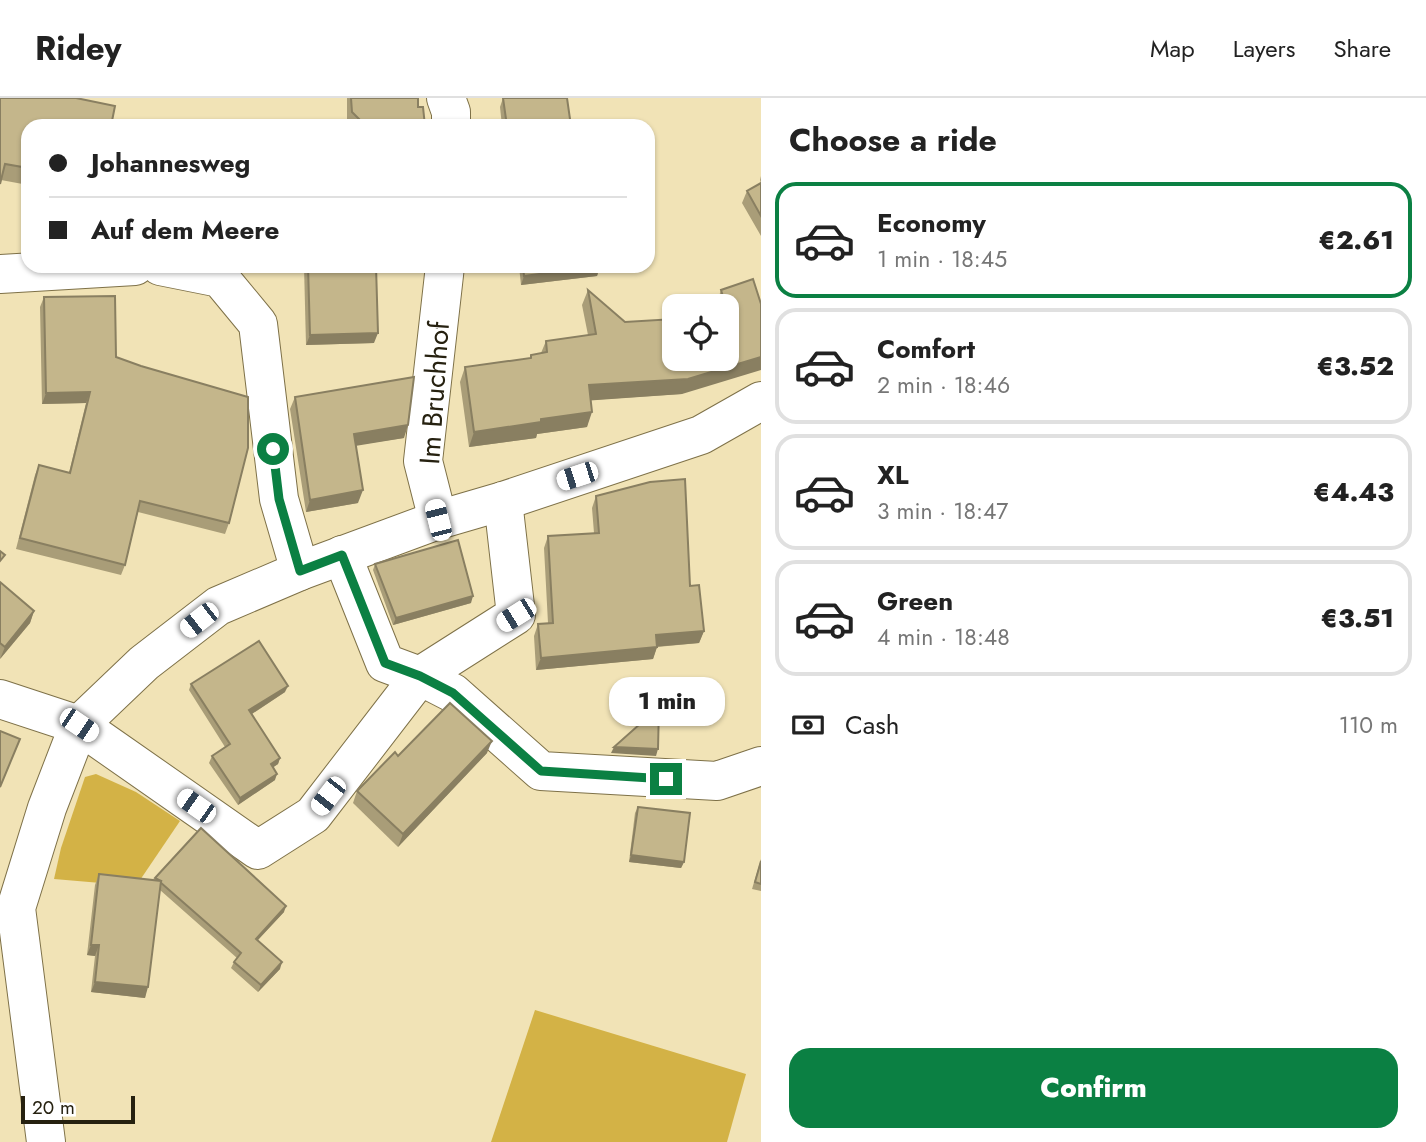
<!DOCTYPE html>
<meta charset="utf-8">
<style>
:root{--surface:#fff;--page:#f2f2f2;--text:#222;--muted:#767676;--line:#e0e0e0;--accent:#0b8043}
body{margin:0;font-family:Jost,sans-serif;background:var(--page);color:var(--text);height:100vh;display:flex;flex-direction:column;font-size:26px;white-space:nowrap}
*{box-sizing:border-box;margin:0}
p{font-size:23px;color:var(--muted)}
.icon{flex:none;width:38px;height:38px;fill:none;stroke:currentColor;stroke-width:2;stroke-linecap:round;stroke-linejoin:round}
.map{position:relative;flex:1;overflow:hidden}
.sheet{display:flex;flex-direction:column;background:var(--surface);width:665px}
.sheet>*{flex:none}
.guide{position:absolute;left:21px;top:21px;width:634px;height:154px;border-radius:21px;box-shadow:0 2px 5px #0004;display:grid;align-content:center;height:154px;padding:0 28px;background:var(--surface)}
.buttons{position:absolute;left:662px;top:196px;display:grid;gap:14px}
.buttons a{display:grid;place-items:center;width:77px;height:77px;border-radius:14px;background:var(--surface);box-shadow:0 2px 5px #0004;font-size:35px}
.scale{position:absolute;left:21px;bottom:18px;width:114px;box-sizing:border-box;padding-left:7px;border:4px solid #262110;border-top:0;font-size:19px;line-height:24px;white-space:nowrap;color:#262110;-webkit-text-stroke:5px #fff;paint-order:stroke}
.end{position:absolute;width:32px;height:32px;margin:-16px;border:9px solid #0b8043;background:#fff;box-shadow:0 0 0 4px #fff}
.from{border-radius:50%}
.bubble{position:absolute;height:49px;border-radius:21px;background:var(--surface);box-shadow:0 2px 5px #0004;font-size:23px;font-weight:800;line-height:49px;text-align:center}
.car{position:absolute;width:21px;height:42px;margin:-21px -10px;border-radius:9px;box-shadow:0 0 5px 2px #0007;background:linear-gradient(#fff 24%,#345 0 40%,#fff 0 76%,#345 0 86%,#fff 0)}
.guide b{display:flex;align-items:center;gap:24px;height:66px;font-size:26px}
.guide b+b{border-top:2px solid var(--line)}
.guide i{width:18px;height:18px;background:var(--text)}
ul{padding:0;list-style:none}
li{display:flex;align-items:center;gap:21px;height:116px;margin:0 14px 10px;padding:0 14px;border:4px solid var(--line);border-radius:21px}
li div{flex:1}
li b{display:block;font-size:26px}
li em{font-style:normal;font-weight:800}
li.selected{border-color:var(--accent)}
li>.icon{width:63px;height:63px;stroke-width:1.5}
h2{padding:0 28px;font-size:32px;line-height:84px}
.pay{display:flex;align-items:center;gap:18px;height:77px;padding:0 28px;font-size:26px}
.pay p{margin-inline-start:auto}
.primary-button{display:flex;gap:14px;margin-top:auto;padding:14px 28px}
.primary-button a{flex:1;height:80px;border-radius:21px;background:var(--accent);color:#fff;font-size:28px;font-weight:800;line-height:80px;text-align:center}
header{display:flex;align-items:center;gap:42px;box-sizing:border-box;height:98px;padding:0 35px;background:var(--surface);border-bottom:2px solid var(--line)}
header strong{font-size:33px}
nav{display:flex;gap:38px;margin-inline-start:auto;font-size:24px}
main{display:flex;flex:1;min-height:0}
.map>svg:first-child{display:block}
</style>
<header>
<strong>Ridey</strong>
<nav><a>Map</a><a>Layers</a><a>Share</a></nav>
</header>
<main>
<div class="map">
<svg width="761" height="1044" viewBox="0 0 761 1044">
<rect width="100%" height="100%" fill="#f1e3b6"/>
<g fill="#d3b246">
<path d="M 96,676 L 136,694 L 180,723 L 136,788 L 54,781 L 61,750 L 85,679 Z"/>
<path d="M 535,912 L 746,976 L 727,1044 L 491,1044 Z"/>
</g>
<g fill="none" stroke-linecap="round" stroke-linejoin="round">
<defs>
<g id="street">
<path d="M 446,0 L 451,14 L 451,28"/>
<path d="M 160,168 L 220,180 L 258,226 L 279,401 L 300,473"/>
<path d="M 0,176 L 135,168"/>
<path d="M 438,422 L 423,363 L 445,168"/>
<path d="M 342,457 L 385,565 L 420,578 L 453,595 L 541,673 L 717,683 L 761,668"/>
<path d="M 0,601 L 79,627 L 258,752 L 313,717 L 420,578 L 516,517 L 503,403"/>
<path d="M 46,1044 L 16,810 L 47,710 L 79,627 L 144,565 L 218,508 L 300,473 L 438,422 L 503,403 L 701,337 L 761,303"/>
</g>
</defs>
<use href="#street" stroke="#7e7148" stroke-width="40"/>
<use href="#street" stroke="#fff" stroke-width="38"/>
</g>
<g fill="#a99d78">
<path d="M 0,0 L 28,28 L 28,87 L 1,82 Z"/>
<path d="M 347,0 L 418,0 L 418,9 L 425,28 L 349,28 L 347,26 Z"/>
<path d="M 503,0 L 571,28 L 502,28 L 500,9 Z"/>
<path d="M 761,78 L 761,138 L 742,105 L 747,93 L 761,85 L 760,82 Z"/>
<path d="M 304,168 L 376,168 L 374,245 L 306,247 Z"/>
<path d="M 519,168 L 600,168 L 597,178 L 521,187 Z"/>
<path d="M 753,181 L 682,296 L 591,302 L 587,329 L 537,336 L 536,340 L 469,349 L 460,284 L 465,269 L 530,260 L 531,257 L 541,255 L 546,243 L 588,237 L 582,207 L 588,192 L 625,224 L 674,221 L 716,208 L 721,192 Z"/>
<path d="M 44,199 L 116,259 L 229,425 L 225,436 L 138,414 L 125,467 L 121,477 L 16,451 L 35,377 L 39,367 L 69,375 L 86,305 L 42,306 L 40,209 Z"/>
<path d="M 295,299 L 404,340 L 356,347 L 358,405 L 306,414 L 290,311 Z"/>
<path d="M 596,398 L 690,488 L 704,533 L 699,545 L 657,549 L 653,561 L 536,572 L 534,538 L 538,526 L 548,525 L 544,450 L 548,438 L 594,435 L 592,410 Z"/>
<path d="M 375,466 L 471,505 L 393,527 L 373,472 Z"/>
<path d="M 0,484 L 34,513 L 30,525 L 0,561 Z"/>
<path d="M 191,586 L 285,594 L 252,616 L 280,660 L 278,666 L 273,669 L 275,682 L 238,707 L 209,665 L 212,658 L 225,649 L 189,592 Z"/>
<path d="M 487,655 L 398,749 L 353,705 L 357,693 L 398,658 Z"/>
<path d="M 638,709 L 684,764 L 681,770 L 629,764 L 635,715 Z"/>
<path d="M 761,761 L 761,793 L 752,791 Z"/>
<path d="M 99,776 L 154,782 L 155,780 L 284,814 L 258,842 L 280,871 L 258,894 L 231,870 L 234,864 L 237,860 L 160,792 L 145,900 L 91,894 L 95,858 L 87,857 L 95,787 Z"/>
</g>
<g fill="#897f61">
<path d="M 600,168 L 597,178 L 521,187 L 524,178 Z"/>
<path d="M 378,235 L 374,245 L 306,247 L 310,237 Z"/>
<path d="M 761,259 L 761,272 L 682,296 L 583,303 L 589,287 Z"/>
<path d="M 90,294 L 86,305 L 42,306 L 46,295 Z"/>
<path d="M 592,314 L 587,329 L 537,336 L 536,340 L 469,349 L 474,334 L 541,321 Z"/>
<path d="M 408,327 L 404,340 L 349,349 L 354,336 Z"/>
<path d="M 363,392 L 358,405 L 306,414 L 310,402 Z"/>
<path d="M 473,498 L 471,505 L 393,527 L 396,520 Z"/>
<path d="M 34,513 L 30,525 L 0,561 L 5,549 Z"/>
<path d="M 704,533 L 699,545 L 652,549 L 656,537 Z"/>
<path d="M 657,549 L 653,561 L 536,572 L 541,560 Z"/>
<path d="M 288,588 L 285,594 L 247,619 L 249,612 Z"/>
<path d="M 492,643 L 487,655 L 398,749 L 403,736 Z"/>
<path d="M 614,649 L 658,651 L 656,658 L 611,655 Z"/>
<path d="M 280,660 L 278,666 L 268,673 L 271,666 Z"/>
<path d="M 277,676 L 275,682 L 238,707 L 240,700 Z"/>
<path d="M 631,757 L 684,764 L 681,770 L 629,764 Z"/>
<path d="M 286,808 L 284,814 L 253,847 L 256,841 Z"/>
<path d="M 91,847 L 99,847 L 95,858 L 87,857 Z"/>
<path d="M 282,864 L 280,871 L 258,894 L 261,887 Z"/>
<path d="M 95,884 L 148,889 L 145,900 L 91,894 Z"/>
</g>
<g fill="#c4b68b" stroke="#897f61" stroke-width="2">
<path d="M 0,0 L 76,0 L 115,8 L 111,28 L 28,28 L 28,70 L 5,66 L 0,86 Z"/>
<path d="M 351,0 L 418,0 L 418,9 L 423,9 L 425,28 L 366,28 L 352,14 Z"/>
<path d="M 503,0 L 567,0 L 571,28 L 507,28 Z"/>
<path d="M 761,85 L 761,118 L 747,93 Z"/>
<path d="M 308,168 L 376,168 L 378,235 L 310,237 Z"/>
<path d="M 523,168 L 600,168 L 524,178 Z"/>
<path d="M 753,181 L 761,206 L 761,259 L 688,281 L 589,287 L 592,314 L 541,321 L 541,324 L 474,334 L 465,269 L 531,260 L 531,257 L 547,254 L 546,243 L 596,236 L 588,192 L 625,224 L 674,221 L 674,261 L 726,261 L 726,208 L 714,208 L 725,205 L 721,192 Z"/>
<path d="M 115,198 L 116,259 L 141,268 L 248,299 L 248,350 L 229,425 L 140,403 L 125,467 L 20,440 L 39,367 L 70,375 L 90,294 L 46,295 L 44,199 Z"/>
<path d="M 414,279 L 408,327 L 354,336 L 363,392 L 310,402 L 295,299 Z"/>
<path d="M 685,381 L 690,488 L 699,487 L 704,533 L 656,537 L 657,549 L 541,560 L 538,526 L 553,525 L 548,438 L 599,435 L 596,398 L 650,384 Z"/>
<path d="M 458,442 L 473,498 L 396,520 L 375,466 Z"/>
<path d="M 0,453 L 5,457 L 0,463 Z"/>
<path d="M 0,484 L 34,513 L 5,549 L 0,545 Z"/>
<path d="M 259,543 L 288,588 L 249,612 L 280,660 L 271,666 L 277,676 L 240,700 L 212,658 L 230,646 L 191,586 Z"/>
<path d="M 450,605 L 492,643 L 403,736 L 357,693 L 395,654 L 398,658 Z"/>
<path d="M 659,609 L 658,651 L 614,649 Z"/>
<path d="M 0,633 L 20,641 L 0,689 Z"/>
<path d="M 638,709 L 690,715 L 684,764 L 631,757 Z"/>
<path d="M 201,730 L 286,808 L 256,841 L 282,864 L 261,887 L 234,864 L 241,855 L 160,784 L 161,783 L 155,780 Z"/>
<path d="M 761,763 L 761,786 L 755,784 Z"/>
<path d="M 99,776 L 161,783 L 148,889 L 95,884 L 99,847 L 91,847 Z"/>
</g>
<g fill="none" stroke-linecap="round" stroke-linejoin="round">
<path stroke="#0b8043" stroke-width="9" d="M 273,351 L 279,401 L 300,473 L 342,457 L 385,565 L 420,578 L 453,595 L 541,673 L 666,681"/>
</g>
<g text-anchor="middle" stroke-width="5" stroke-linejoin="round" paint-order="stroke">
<g font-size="28" fill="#262110" stroke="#fff">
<text transform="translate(434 295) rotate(-86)" y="10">Im Bruchhof</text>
</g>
</g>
</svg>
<div class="buttons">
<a><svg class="icon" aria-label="locate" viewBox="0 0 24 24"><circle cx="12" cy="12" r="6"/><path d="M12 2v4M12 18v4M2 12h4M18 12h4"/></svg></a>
</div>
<div class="scale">20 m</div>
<i class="end from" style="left:273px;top:351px"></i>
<i class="end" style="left:666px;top:681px"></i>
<div class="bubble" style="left:609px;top:579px;width:116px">1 min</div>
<i class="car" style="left:577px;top:378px;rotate:252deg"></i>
<i class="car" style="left:438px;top:422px;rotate:346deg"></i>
<i class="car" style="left:516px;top:517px;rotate:238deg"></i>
<i class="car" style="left:199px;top:522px;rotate:232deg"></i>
<i class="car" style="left:79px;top:627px;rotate:124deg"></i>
<i class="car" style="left:328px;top:698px;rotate:218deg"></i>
<i class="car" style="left:196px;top:708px;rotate:305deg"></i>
<div class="guide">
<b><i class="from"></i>Johannesweg</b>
<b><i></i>Auf dem Meere</b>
</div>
</div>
<section class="sheet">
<h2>Choose a ride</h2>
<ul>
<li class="selected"><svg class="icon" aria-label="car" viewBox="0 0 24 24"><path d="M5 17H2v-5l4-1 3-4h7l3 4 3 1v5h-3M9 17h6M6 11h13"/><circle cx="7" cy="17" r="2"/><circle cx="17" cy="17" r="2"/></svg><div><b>Economy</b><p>1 min · 18:45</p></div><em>€2.61</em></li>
<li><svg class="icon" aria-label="car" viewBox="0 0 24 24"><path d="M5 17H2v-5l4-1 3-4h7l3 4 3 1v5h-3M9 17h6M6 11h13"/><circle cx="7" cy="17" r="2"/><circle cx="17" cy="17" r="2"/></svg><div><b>Comfort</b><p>2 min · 18:46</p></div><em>€3.52</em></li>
<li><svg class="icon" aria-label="car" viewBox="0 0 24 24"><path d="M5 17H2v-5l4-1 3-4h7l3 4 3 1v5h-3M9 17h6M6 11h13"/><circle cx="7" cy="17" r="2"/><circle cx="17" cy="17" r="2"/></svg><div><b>XL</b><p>3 min · 18:47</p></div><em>€4.43</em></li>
<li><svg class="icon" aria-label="car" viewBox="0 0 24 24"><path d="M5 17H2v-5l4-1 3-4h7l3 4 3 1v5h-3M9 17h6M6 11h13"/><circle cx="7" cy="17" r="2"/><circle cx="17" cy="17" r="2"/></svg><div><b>Green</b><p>4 min · 18:48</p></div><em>€3.51</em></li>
</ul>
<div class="pay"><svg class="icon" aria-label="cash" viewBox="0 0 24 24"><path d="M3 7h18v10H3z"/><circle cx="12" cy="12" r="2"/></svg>Cash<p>110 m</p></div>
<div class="primary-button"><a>Confirm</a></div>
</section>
</main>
